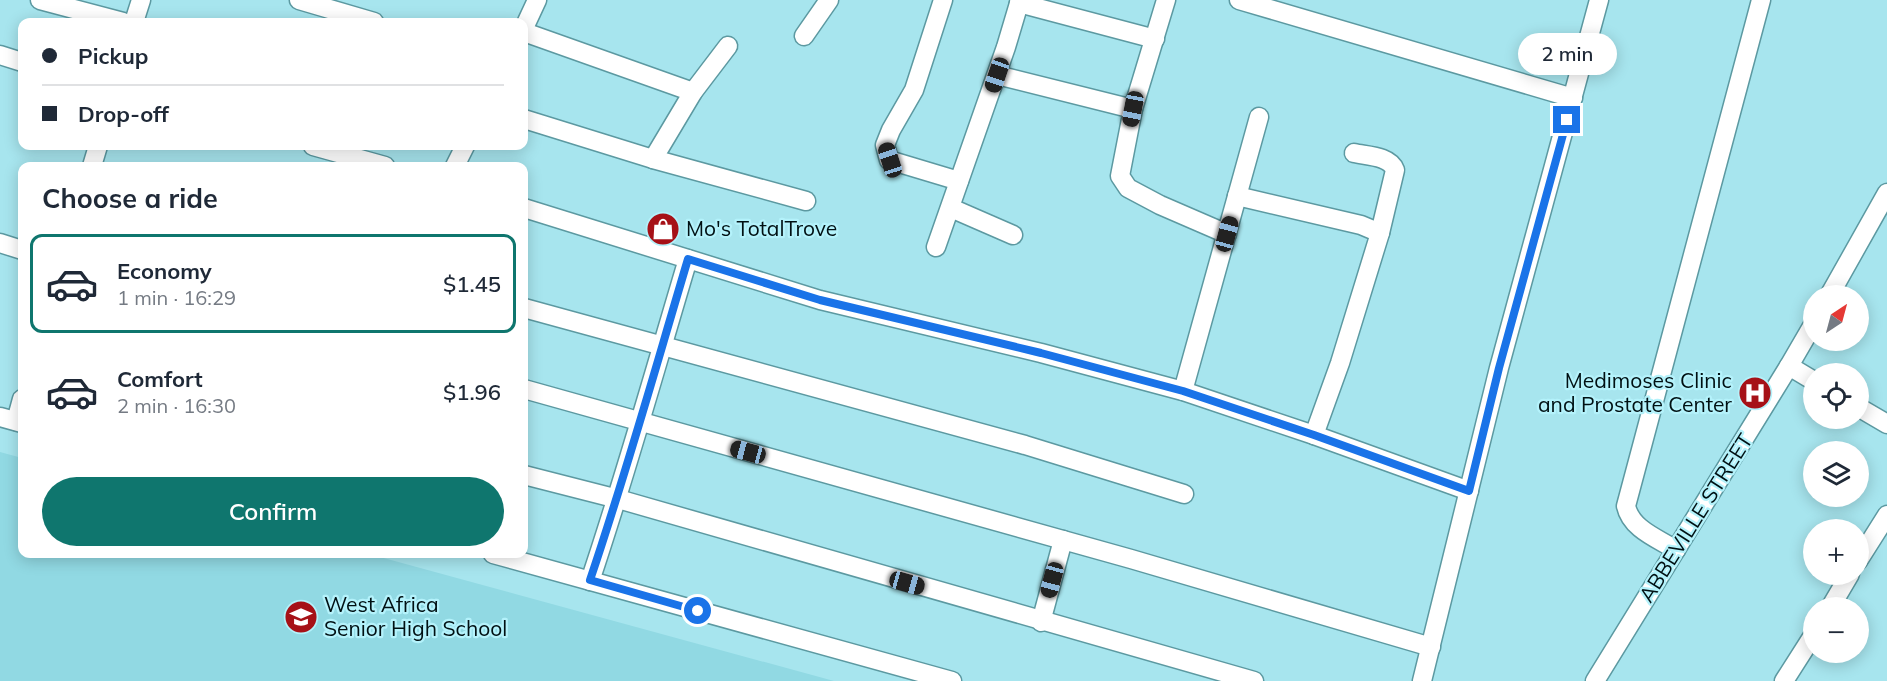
<!DOCTYPE html>
<meta charset="utf-8">
<style>
:root{--surface:#fff;--page:#f2f2f3;--text:#1f2937;--muted:#747a83;--line:#e0e1e3;--accent:#0f766e}
body{margin:0;font-family:Mulish,sans-serif;background:var(--page);color:var(--text);height:100vh;display:flex;flex-direction:column;font-size:22px;white-space:nowrap}
*{box-sizing:border-box;margin:0}
p{font-size:20px;color:var(--muted)}
.icon{flex:none;width:33px;height:33px;fill:none;stroke:currentColor;stroke-width:2;stroke-linecap:round;stroke-linejoin:round}
.map{position:relative;flex:1;overflow:hidden}
.sheet{position:absolute;left:18px;top:162px;width:510px;height:396px;display:flex;flex-direction:column;background:var(--surface);border-radius:12px;box-shadow:0 3px 15px #0003}
.sheet>*{flex:none}
.hud{position:absolute;left:18px;top:18px;width:510px;height:132px;border-radius:12px;box-shadow:0 3px 15px #0003;display:grid;align-content:center;height:132px;padding:0 24px;background:var(--surface)}
.needle{width:39px;rotate:36deg}
.controls{position:absolute;left:1803px;top:285px;display:grid;gap:12px}
.controls a{display:grid;place-items:center;width:66px;height:66px;border-radius:50%;background:var(--surface);box-shadow:0 3px 15px #0003;font-size:30px}
.end{position:absolute;width:27px;height:27px;margin:-14px;border:8px solid #1a73e8;background:#fff;box-shadow:0 0 0 3px #fff}
.from{border-radius:50%}
.bubble{position:absolute;height:42px;border-radius:21px;background:var(--surface);box-shadow:0 3px 15px #0003;font-size:20px;font-weight:600;line-height:42px;text-align:center}
.car{position:absolute;width:18px;height:36px;margin:-18px -9px;border-radius:8px;box-shadow:0 0 4px 2px #0007;background:linear-gradient(#222 24%,#8ab4d8 0 40%,#222 0 76%,#8ab4d8 0 86%,#222 0)}
.hud b{display:flex;align-items:center;gap:21px;height:57px;font-size:22px}
.hud b+b{border-top:2px solid var(--line)}
.hud i{width:15px;height:15px;background:var(--text)}
ul{padding:0;list-style:none}
li{display:flex;align-items:center;gap:18px;height:99px;margin:0 12px 9px;padding:0 12px;border:3px solid transparent;border-radius:12px}
li div{flex:1}
li b{display:block;font-size:22px}
li em{font-style:normal;font-weight:600}
li.selected{border-color:var(--accent)}
li>.icon{width:54px;height:54px;stroke-width:1.5}
h2{padding:0 24px;font-size:27px;line-height:72px}
.primary-button{display:flex;gap:12px;margin-top:auto;padding:12px 24px}
.primary-button a{flex:1;height:69px;border-radius:36px;background:var(--accent);color:#fff;font-size:24px;font-weight:600;line-height:69px;text-align:center}
.map>svg:first-child{display:block}
</style>
<div class="map">
<svg width="1887" height="681" viewBox="0 0 1887 681">
<rect width="100%" height="100%" fill="#a7e5ee"/>
<path fill="#91d9e3" d="M 0,452 L 22,458 L 22,554 L 369,554 L 834,681 L 0,681 Z"/>
<g fill="none" stroke-linecap="round" stroke-linejoin="round">
<defs>
<g id="minor">
<path d="M 40,0 L 123,22"/>
<path d="M 299,0 L 374,22"/>
<path d="M 943,0 L 914,90 L 891,130 L 885,145 L 889,160 L 959,181"/>
<path d="M 1166,0 L 1133,109 L 1120,176 L 1128,188 L 1160,205 L 1227,234"/>
<path d="M 1239,0 L 1573,98"/>
<path d="M 1019,3 L 1155,39"/>
<path d="M 134,22 L 141,0"/>
<path d="M 524,28 L 537,0"/>
<path d="M 524,32 L 693,92"/>
<path d="M 804,36 L 829,0"/>
<path d="M 0,55 L 22,62"/>
<path d="M 997,75 L 1133,109"/>
<path d="M 524,119 L 653,159 L 806,201"/>
<path d="M 313,146 L 385,166"/>
<path d="M 1354,153 C 1368,156 1390,156 1395,170 L 1380,233"/>
<path d="M 653,159 L 693,92 L 728,46"/>
<path d="M 92,166 L 98,146"/>
<path d="M 455,166 L 465,146"/>
<path d="M 1237,196 L 1361,225 L 1380,233 L 1340,363 L 1314,435"/>
<path d="M 524,208 L 820,300 L 1041,353 L 1183,391 L 1314,435 L 1469,491"/>
<path d="M 951,208 L 1013,235"/>
<path d="M 0,243 L 22,250"/>
<path d="M 936,247 L 1006,47 L 1020,0"/>
<path d="M 1829,296 L 1887,193"/>
<path d="M 524,308 L 1025,445 L 1184,494"/>
<path d="M 1789,366 L 1814,381"/>
<path d="M 524,389 L 1131,559 L 1431,647"/>
<path d="M 1183,391 L 1259,117"/>
<path d="M 1858,407 L 1887,424"/>
<path d="M 0,417 L 22,423"/>
<path d="M 16,421 L 22,399"/>
<path d="M 524,475 L 618,499 L 1254,681"/>
<path d="M 1676,550 C 1657,538 1631,529 1626,506 L 1761,0"/>
<path d="M 493,554 L 952,681"/>
<path d="M 1858,561 L 1887,515"/>
<path d="M 590,581 C 626,474 656,366 688,259"/>
<path d="M 1830,608 L 1850,574"/>
<path d="M 1041,622 L 1063,540"/>
<path d="M 1422,681 L 1499,368 L 1599,0"/>
<path d="M 1595,681 L 1789,366 L 1814,323"/>
<path d="M 1784,681 L 1814,634"/>
</g>
</defs>
<use href="#minor" stroke="#5c99a1" stroke-width="21"/>
<use href="#minor" stroke="#fff" stroke-width="18"/>
</g>
<g fill="none" stroke-linecap="round" stroke-linejoin="round">
<path stroke="#1a73e8" stroke-width="8" d="M 698,611 L 590,580 C 626,474 656,366 688,259 L 820,300 L 1041,353 L 1183,391 L 1314,435 L 1469,491 L 1499,368 L 1567,120"/>
</g>
<defs>
<symbol id="shop-disc" viewBox="-11 -11 22 22"><circle r="9.5" fill="#a61117" stroke="#b4f2fb"/><path d="M-5-2.5h2.3a2.7 3.5 0 0 1 5.4 0H5L5.5 6h-11ZM-1.5-2.5h3a1.5 2.3 0 0 0-3 0Z" fill="#fff"/></symbol>
<symbol id="hospital-disc" viewBox="-11 -11 22 22"><circle r="9.5" fill="#a61117" stroke="#b4f2fb"/><path d="M-5-5h3v3.5h4V-5h3V5h-3V1.5h-4V5h-3Z" fill="#fff"/></symbol>
<symbol id="school-disc" viewBox="-11 -11 22 22"><circle r="9.5" fill="#a61117" stroke="#b4f2fb"/><path d="M0-5L7-2L0 1L-7-2ZM-4 1L0 2.5L4 1V4Q0 6-4 4Z" fill="#fff"/></symbol>
</defs>
<g fill-rule="evenodd">
<use href="#shop-disc" x="644" y="210" width="38" height="38"/>
<use href="#hospital-disc" x="1736" y="374" width="38" height="38"/>
<use href="#school-disc" x="282" y="598" width="38" height="38"/>
</g>
<g text-anchor="middle" stroke-width="4.5" stroke-linejoin="round" paint-order="stroke">
<g font-size="21" fill="#001013" stroke="#b4f2fb" text-anchor="start">
<text x="686" y="236">Mo's TotalTrove</text>
<text x="1732" y="388" text-anchor="end">Medimoses Clinic<tspan x="1732" dy="24">and Prostate Center</tspan></text>
<text x="324" y="612">West Africa<tspan x="324" dy="24">Senior High School</tspan></text>
</g>
<g font-size="21" fill="#001013" stroke="#b4f2fb">
<text transform="translate(1696 518) rotate(-58)" y="7">ABBEVILLE STREET</text>
</g>
</g>
</svg>
<div class="controls">
<a><svg class="needle" viewBox="-14 -14 28 28"><path d="M0-13l5 13h-10z" fill="#e53935"/><path d="M0 13l5-13h-10z" fill="#747a83"/></svg></a>
<a><svg class="icon" aria-label="locate" viewBox="0 0 24 24"><circle cx="12" cy="12" r="6"/><path d="M12 2v4M12 18v4M2 12h4M18 12h4"/></svg></a>
<a><svg class="icon" aria-label="layers" viewBox="0 0 24 24"><path d="M12 4l9 5-9 5-9-5zM3 14l9 5 9-5"/></svg></a>
<a>+</a>
<a>−</a>
</div>
<i class="end from" style="left:698px;top:611px"></i>
<i class="end" style="left:1567px;top:120px"></i>
<div class="bubble" style="left:1518px;top:33px;width:99px">2 min</div>
<i class="car" style="left:997px;top:75px;rotate:199deg"></i>
<i class="car" style="left:1133px;top:109px;rotate:191deg"></i>
<i class="car" style="left:890px;top:160px;rotate:342deg"></i>
<i class="car" style="left:1227px;top:234px;rotate:15deg"></i>
<i class="car" style="left:748px;top:452px;rotate:285deg"></i>
<i class="car" style="left:1052px;top:580px;rotate:195deg"></i>
<i class="car" style="left:907px;top:583px;rotate:106deg"></i>
<div class="hud">
<b><i class="from"></i>Pickup</b>
<b><i></i>Drop-off</b>
</div>
<section class="sheet">
<h2>Choose a ride</h2>
<ul>
<li class="selected"><svg class="icon" aria-label="car" viewBox="0 0 24 24"><path d="M5 17H2v-5l4-1 3-4h7l3 4 3 1v5h-3M9 17h6M6 11h13"/><circle cx="7" cy="17" r="2"/><circle cx="17" cy="17" r="2"/></svg><div><b>Economy</b><p>1 min · 16:29</p></div><em>$1.45</em></li>
<li><svg class="icon" aria-label="car" viewBox="0 0 24 24"><path d="M5 17H2v-5l4-1 3-4h7l3 4 3 1v5h-3M9 17h6M6 11h13"/><circle cx="7" cy="17" r="2"/><circle cx="17" cy="17" r="2"/></svg><div><b>Comfort</b><p>2 min · 16:30</p></div><em>$1.96</em></li>
</ul>
<div class="primary-button"><a>Confirm</a></div>
</section>
</div>
